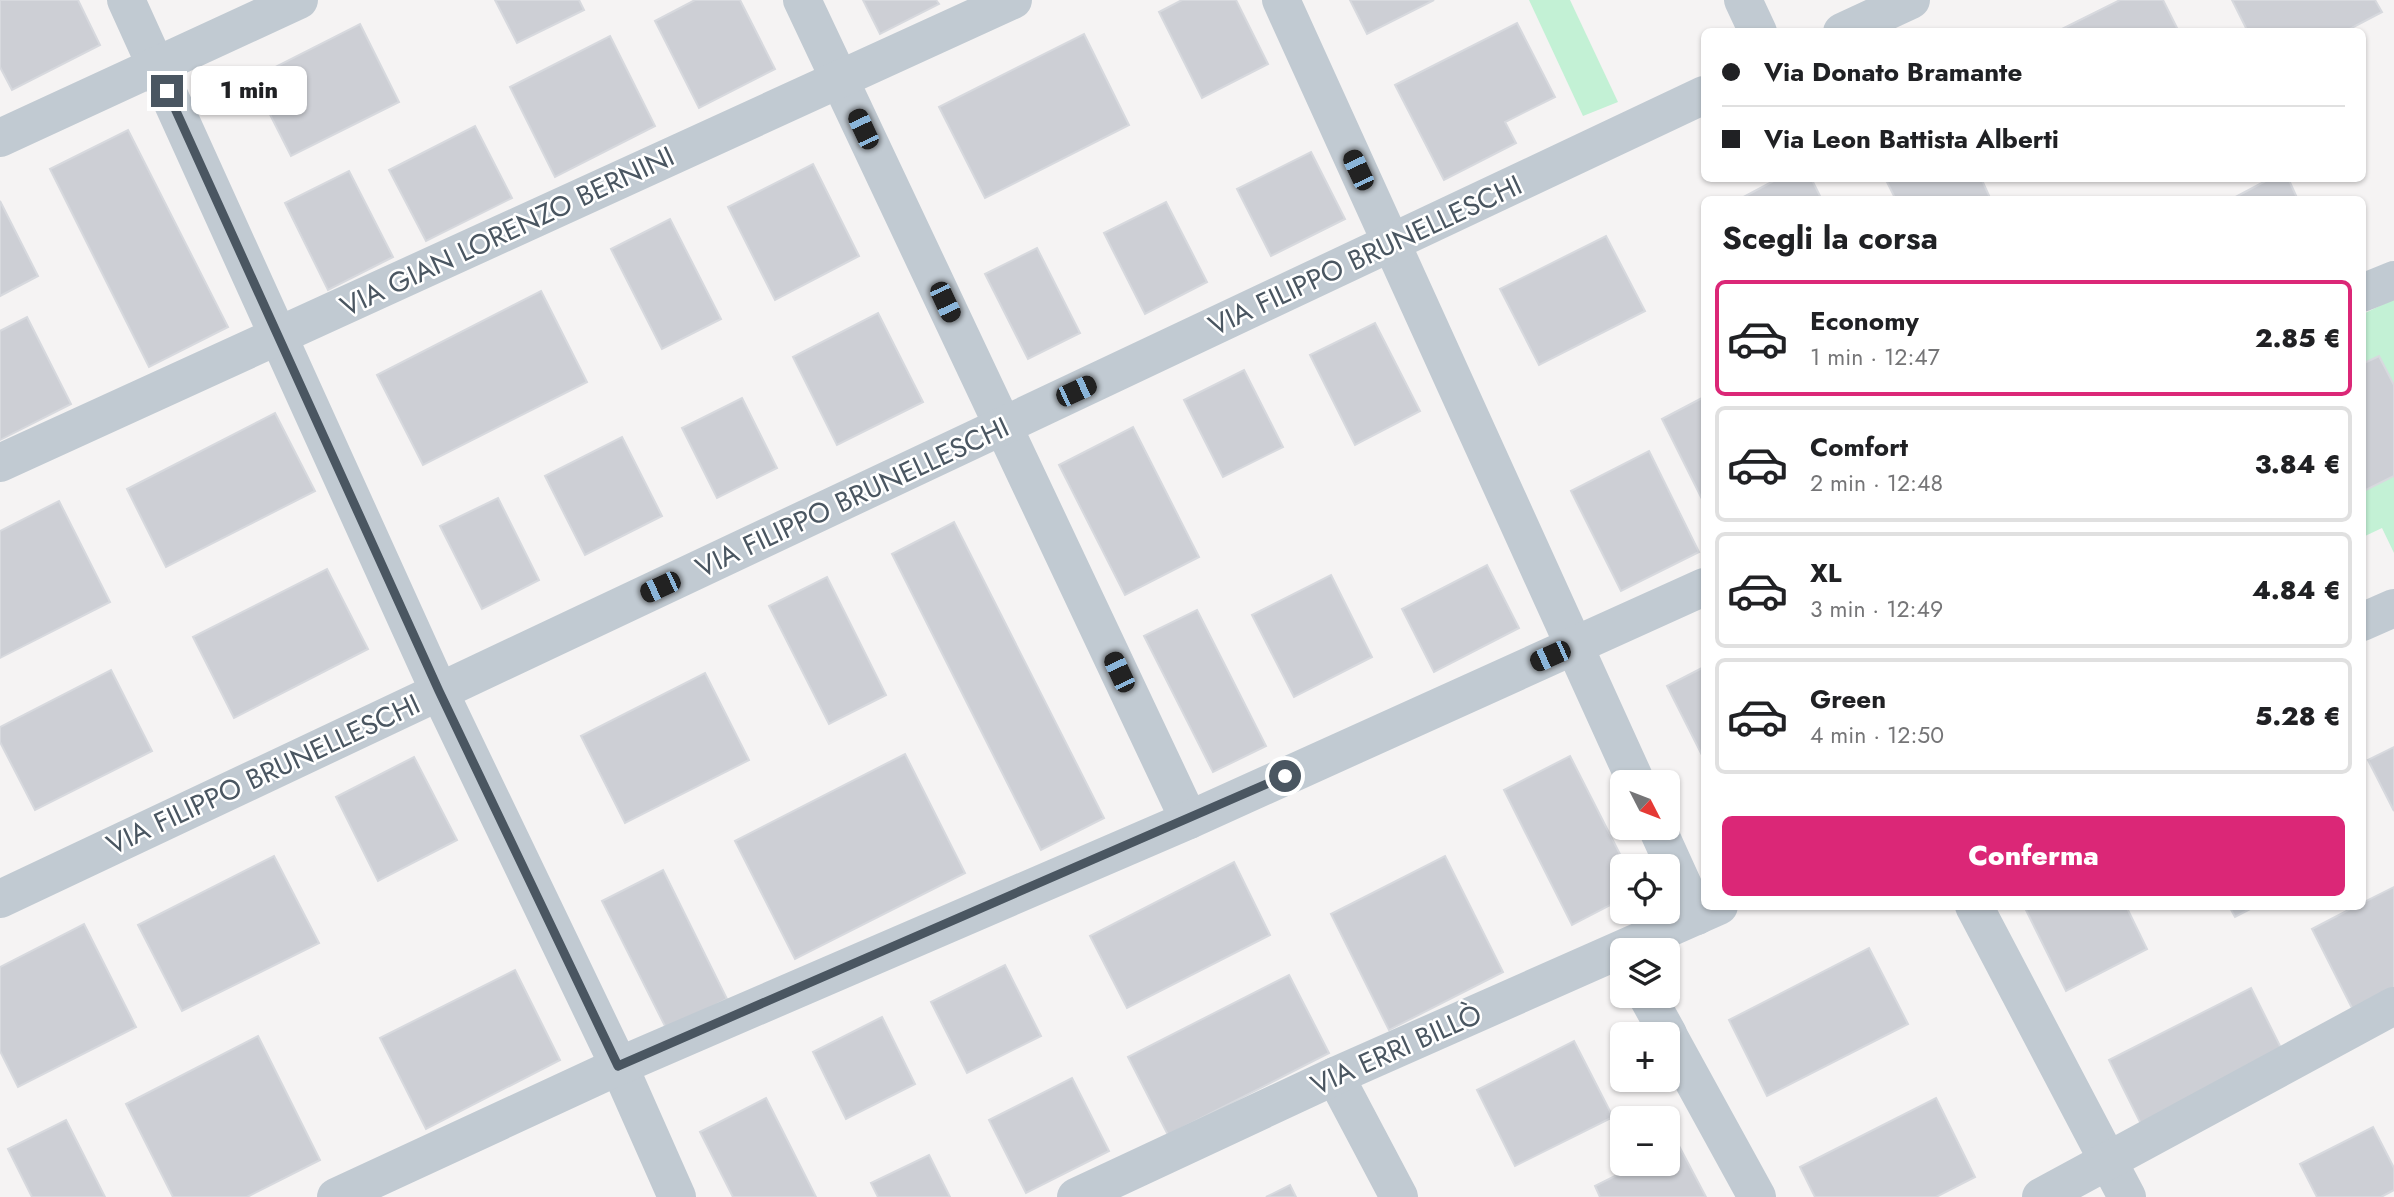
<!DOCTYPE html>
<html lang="it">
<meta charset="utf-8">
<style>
:root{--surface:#fff;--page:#f2f2f2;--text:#202124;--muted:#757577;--line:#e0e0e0;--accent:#db2777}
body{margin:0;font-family:Jost,sans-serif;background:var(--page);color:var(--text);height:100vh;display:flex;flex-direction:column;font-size:26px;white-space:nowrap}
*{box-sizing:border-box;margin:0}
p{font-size:23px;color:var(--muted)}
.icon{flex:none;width:38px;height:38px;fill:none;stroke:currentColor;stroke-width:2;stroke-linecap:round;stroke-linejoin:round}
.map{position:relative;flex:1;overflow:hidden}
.details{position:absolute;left:1701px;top:196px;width:665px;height:714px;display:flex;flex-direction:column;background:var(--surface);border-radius:10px;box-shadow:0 2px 5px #0004}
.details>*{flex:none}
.hud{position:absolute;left:1701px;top:28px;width:665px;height:154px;border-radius:10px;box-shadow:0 2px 5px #0004;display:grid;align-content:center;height:154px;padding:0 21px;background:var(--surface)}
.needle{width:46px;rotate:132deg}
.controls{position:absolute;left:1610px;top:770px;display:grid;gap:14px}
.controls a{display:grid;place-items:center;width:70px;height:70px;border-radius:10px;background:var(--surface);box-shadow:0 2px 5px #0004;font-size:35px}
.end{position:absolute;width:32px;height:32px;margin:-16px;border:9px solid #4a5661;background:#fff;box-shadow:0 0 0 4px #fff}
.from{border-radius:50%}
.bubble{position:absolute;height:49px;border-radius:10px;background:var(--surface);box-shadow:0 2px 5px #0004;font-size:23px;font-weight:800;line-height:49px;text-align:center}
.car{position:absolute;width:21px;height:42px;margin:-21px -10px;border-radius:9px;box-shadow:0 0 5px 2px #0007;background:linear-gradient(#222 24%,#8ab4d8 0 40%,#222 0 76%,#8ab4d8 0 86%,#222 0)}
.hud b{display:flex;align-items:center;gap:24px;height:66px;font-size:26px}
.hud b+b{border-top:2px solid var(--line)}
.hud i{width:18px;height:18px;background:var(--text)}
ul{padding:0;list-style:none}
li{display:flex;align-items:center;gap:21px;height:116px;margin:0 14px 10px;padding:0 7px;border:4px solid var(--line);border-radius:10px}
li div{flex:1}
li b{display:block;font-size:26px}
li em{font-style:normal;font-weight:800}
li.selected{border-color:var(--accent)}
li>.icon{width:63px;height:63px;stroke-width:1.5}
h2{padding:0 21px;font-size:32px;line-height:84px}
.cta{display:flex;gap:14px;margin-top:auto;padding:14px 21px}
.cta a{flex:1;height:80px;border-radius:10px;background:var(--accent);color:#fff;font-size:28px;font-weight:800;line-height:80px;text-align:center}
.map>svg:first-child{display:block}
</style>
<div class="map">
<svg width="2394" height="1197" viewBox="0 0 2394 1197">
<rect width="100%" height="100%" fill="#f5f3f3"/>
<g fill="#c3f1d5">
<path d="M 1529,0 L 1570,0 L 1618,102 L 1583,116 Z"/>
<path d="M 2394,299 L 2394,553 L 2382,528 L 2363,537 L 2363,314 Z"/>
</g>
<g fill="#cdcfd5" stroke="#d7d9de" stroke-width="2">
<path d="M 0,0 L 78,0 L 100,45 L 12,90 L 0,67 Z"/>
<path d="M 495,0 L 579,0 L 584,10 L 517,43 Z"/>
<path d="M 695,0 L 740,0 L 775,69 L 699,108 L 655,21 Z"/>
<path d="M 863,0 L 936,0 L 939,4 L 880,34 Z"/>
<path d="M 1182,0 L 1236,0 L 1268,64 L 1202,98 L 1159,12 Z"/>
<path d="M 1350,0 L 1434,0 L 1367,34 Z"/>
<path d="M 2120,0 L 2163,0 L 2179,32 L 2056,32 Z"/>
<path d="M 2232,0 L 2375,0 L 2382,12 L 2344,32 L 2248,32 Z"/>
<path d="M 1517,23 L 1555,97 L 1505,122 L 1516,143 L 1444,180 L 1395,85 Z"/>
<path d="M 360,24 L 399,102 L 291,156 L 252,79 Z"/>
<path d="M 1084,34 L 1129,125 L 985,198 L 939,107 Z"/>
<path d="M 610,36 L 655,126 L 555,177 L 510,87 Z"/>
<path d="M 475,126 L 512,198 L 426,241 L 389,170 Z"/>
<path d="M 128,130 L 228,327 L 149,367 L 50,169 Z"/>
<path d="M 1311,152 L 1345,219 L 1271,256 L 1237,189 Z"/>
<path d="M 813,164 L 859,256 L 775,300 L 728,207 Z"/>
<path d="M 349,171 L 393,257 L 328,290 L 285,203 Z"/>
<path d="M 1779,178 L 1811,178 L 1822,200 L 1738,200 Z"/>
<path d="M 1885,178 L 1981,178 L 1991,200 L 1896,200 Z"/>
<path d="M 2271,178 L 2288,178 L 2298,200 L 2230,200 Z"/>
<path d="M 0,201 L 38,276 L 0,296 Z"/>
<path d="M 1166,202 L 1207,282 L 1145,314 L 1104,233 Z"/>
<path d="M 670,219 L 721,319 L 662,349 L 611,249 Z"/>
<path d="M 1606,236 L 1645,311 L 1539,365 L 1500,289 Z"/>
<path d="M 1037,248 L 1080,333 L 1028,359 L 985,274 Z"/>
<path d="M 541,291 L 587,382 L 423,465 L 377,375 Z"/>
<path d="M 878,313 L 923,402 L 837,445 L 793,357 Z"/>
<path d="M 27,317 L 71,404 L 0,440 L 0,331 Z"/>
<path d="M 1375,323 L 1420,411 L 1355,445 L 1310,355 Z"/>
<path d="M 2379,356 L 2394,385 L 2394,476 L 2362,492 L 2362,364 Z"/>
<path d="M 1244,370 L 1283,447 L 1223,477 L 1184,400 Z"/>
<path d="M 1704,397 L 1704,503 L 1662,419 Z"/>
<path d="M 742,398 L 777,468 L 717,498 L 682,428 Z"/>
<path d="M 275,413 L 315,491 L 166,567 L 127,489 Z"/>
<path d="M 1133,427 L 1199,557 L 1125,595 L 1059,465 Z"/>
<path d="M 622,437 L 662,516 L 585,555 L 545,476 Z"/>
<path d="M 1649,451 L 1699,552 L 1621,591 L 1571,491 Z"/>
<path d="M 498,498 L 539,580 L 482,609 L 440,526 Z"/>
<path d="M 59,501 L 110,602 L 0,658 L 0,531 Z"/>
<path d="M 954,522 L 1104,818 L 1041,850 L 892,554 Z"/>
<path d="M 1487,565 L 1519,628 L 1434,672 L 1402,609 Z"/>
<path d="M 327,569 L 368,649 L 234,718 L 193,637 Z"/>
<path d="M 1331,575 L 1372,657 L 1294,697 L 1252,615 Z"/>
<path d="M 827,577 L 886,695 L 829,724 L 769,606 Z"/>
<path d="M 1197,610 L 1266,746 L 1213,772 L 1144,636 Z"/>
<path d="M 1704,667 L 1704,756 L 1703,757 L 1667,686 Z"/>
<path d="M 111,670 L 152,751 L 35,810 L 0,742 L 0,727 Z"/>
<path d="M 705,673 L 749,760 L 625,823 L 581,736 Z"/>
<path d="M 2394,747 L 2394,811 L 2368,760 Z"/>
<path d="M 905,754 L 965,873 L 795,959 L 735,841 Z"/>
<path d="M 1570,756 L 1626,866 L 1622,866 L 1622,899 L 1572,925 L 1504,790 Z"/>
<path d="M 414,757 L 457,840 L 378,881 L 336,797 Z"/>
<path d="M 274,856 L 319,943 L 182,1011 L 138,925 Z"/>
<path d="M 1445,856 L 1503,972 L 1389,1030 L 1331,914 Z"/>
<path d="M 1234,862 L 1270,935 L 1127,1008 L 1090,936 Z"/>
<path d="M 663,870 L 727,999 L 667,1030 L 602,901 Z"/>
<path d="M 2394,887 L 2394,989 L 2353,1010 L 2312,929 L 2356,906 L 2362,906 L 2362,903 Z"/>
<path d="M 2024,906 L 2126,906 L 2147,949 L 2066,991 Z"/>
<path d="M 2229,906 L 2256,906 L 2235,917 Z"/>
<path d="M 84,924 L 136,1027 L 18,1087 L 0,1051 L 0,967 Z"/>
<path d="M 1869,948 L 1908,1024 L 1767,1096 L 1729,1020 Z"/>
<path d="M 1005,965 L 1041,1036 L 967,1073 L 931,1002 Z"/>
<path d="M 515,970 L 560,1060 L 426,1129 L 380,1038 Z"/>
<path d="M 1289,975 L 1329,1053 L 1168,1135 L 1128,1057 Z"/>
<path d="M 2251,988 L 2283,1052 L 2141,1124 L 2109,1060 Z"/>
<path d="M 882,1017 L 915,1084 L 846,1119 L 813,1052 Z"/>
<path d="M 258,1036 L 320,1160 L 247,1197 L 173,1197 L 126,1104 Z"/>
<path d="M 1574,1041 L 1613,1117 L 1515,1166 L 1477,1090 Z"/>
<path d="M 1072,1078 L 1109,1151 L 1026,1193 L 989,1120 Z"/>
<path d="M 766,1098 L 816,1197 L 733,1197 L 700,1132 Z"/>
<path d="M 1936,1098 L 1975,1177 L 1936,1197 L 1815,1197 L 1800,1167 Z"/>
<path d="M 66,1120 L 105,1197 L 32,1197 L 8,1149 Z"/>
<path d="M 2373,1127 L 2394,1168 L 2394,1190 L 2381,1197 L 2317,1197 L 2300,1164 Z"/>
<path d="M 1678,1144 L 1706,1197 L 1600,1197 L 1595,1186 L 1639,1164 L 1668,1164 L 1668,1149 Z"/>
<path d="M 929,1155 L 950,1197 L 878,1197 L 871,1183 Z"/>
<path d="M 1290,1185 L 1296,1197 L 1266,1197 Z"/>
</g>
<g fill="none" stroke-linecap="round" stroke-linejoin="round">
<g stroke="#c1cad2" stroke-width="38">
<path d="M 126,0 L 439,691 L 619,1066 L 677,1197"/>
<path d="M 802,0 L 1189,820"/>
<path d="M 1281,0 L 1636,782"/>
<path d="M 1743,0 L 1758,32"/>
<path d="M 1842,32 L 1911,0"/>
<path d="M 0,138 L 299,0"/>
<path d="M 2362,293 L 2394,280"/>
<path d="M 0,463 L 1013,0"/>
<path d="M 2362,622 L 2394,608"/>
<path d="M 1657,828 L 1697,916"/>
<path d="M 0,899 L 1704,95"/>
<path d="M 1974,906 L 2127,1197"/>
<path d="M 1647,996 L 1668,1034"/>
<path d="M 1668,1035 L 1757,1197"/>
<path d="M 1335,1076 L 1399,1197"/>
<path d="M 336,1197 L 619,1066 L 1189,820 L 1704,587"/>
<path d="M 1076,1197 L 1335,1076 L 1719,906"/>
<path d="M 2041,1197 L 2394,1006"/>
</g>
</g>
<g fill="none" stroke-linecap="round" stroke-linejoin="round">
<path stroke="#4a5661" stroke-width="9" d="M 167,91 L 439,691 L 618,1066 L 1285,776"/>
</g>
<g text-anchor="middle" stroke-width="5" stroke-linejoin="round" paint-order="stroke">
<g font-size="28" fill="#4a5661" stroke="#fff">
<text transform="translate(507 231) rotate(-25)" y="10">VIA GIAN LORENZO BERNINI</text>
<text transform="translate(1365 255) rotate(-25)" y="10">VIA FILIPPO BRUNELLESCHI</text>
<text transform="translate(852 497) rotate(-25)" y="10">VIA FILIPPO BRUNELLESCHI</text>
<text transform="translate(263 774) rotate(-25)" y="10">VIA FILIPPO BRUNELLESCHI</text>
<text transform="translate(1396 1049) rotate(-24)" y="10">VIA ERRI BILLÒ</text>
</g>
</g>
</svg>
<div class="controls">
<a><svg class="needle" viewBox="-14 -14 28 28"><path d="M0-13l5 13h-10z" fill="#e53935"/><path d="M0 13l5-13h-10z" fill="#757577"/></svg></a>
<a><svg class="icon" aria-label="locate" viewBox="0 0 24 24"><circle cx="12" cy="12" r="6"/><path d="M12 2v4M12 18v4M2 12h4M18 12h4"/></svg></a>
<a><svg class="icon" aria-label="layers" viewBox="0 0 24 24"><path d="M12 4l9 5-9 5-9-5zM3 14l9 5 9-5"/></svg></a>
<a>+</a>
<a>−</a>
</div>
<i class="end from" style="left:1285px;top:776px"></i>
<i class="end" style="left:167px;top:91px"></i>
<div class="bubble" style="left:191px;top:66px;width:116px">1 min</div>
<i class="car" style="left:863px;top:129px;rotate:335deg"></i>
<i class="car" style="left:1358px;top:170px;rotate:335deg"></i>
<i class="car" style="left:945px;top:302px;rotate:155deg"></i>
<i class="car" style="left:1076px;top:391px;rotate:65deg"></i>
<i class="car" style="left:660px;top:587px;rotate:245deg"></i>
<i class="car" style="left:1550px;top:656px;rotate:246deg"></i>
<i class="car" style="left:1119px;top:672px;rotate:335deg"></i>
<div class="hud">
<b><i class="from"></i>Via Donato Bramante</b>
<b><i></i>Via Leon Battista Alberti</b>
</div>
<section class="details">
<h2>Scegli la corsa</h2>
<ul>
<li class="selected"><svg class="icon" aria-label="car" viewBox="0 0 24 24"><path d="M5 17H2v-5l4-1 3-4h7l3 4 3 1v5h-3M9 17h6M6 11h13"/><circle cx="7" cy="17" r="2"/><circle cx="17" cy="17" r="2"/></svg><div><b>Economy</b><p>1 min · 12:47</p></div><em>2.85 €</em></li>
<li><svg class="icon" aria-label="car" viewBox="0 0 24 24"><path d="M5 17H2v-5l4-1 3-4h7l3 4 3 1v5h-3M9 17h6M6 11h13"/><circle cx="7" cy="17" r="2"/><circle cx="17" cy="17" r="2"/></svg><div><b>Comfort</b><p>2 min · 12:48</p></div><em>3.84 €</em></li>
<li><svg class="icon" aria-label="car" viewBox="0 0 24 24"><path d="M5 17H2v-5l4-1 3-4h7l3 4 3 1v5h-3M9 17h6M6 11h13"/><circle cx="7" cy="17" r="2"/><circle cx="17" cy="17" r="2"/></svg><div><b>XL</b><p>3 min · 12:49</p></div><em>4.84 €</em></li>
<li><svg class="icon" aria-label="car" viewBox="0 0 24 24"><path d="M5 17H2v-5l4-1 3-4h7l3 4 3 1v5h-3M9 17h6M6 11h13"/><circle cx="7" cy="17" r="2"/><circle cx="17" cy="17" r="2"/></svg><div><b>Green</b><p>4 min · 12:50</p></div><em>5.28 €</em></li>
</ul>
<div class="cta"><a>Conferma</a></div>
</section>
</div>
